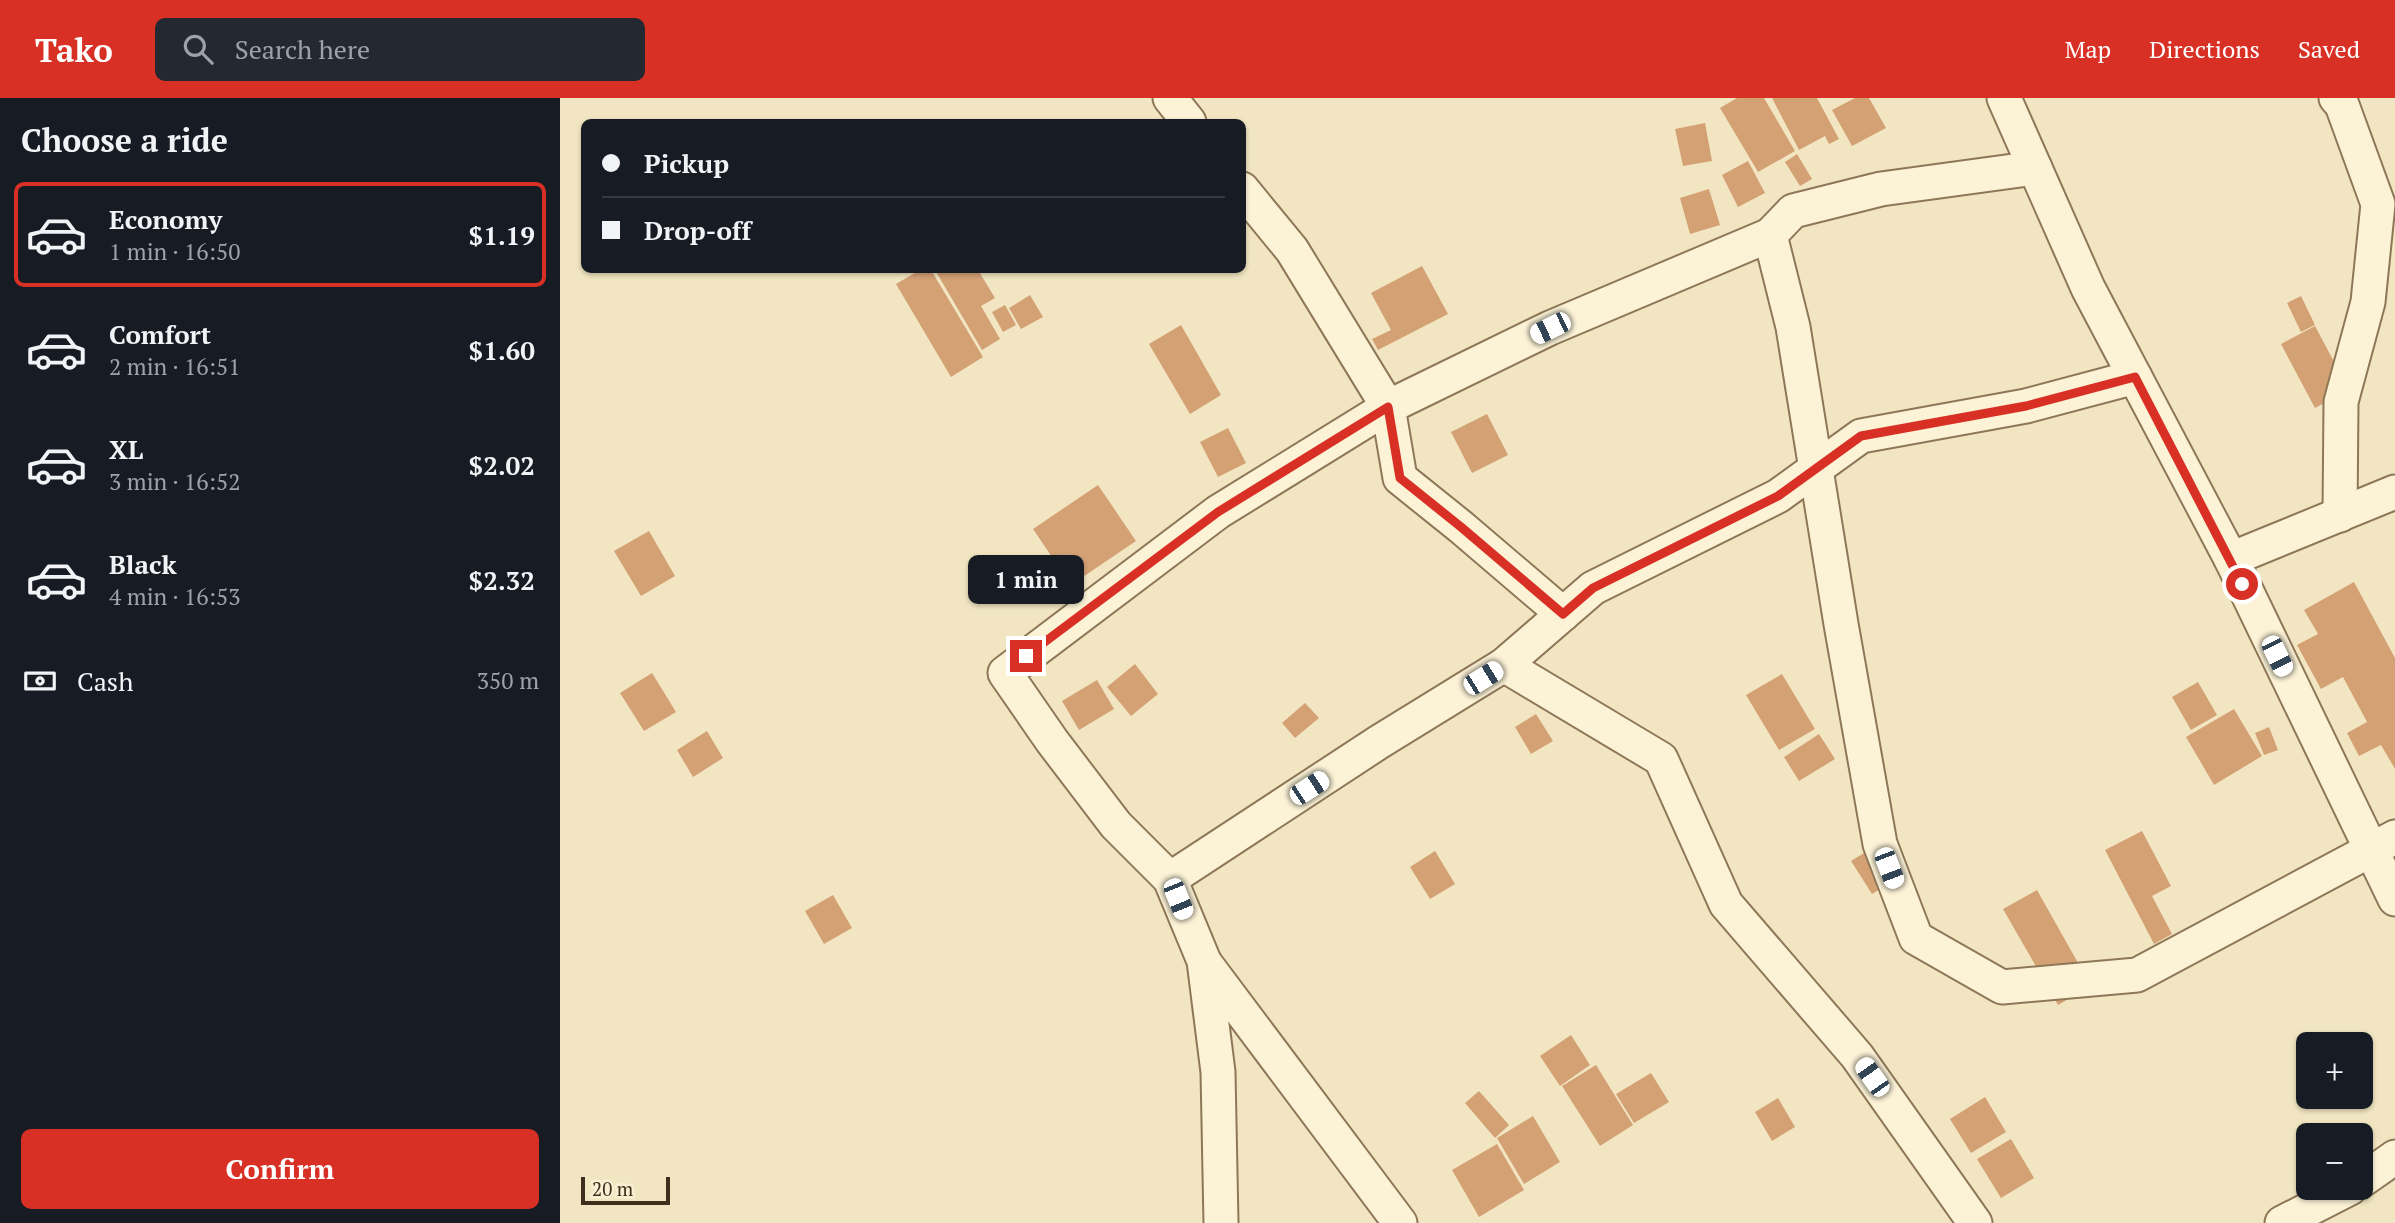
<!DOCTYPE html>
<meta charset="utf-8">
<style>
:root{--surface:#171b24;--page:#242831;--text:#f1f3f6;--muted:#9ea1a6;--line:#363941;--accent:#d93025}
body{margin:0;font-family:"PT Serif",serif;background:var(--page);color:var(--text);height:100vh;display:flex;flex-direction:column;font-size:26px;white-space:nowrap}
*{box-sizing:border-box;margin:0}
p{font-size:23px;color:var(--muted)}
.icon{flex:none;width:38px;height:38px;fill:none;stroke:currentColor;stroke-width:2;stroke-linecap:round;stroke-linejoin:round}
.map{position:relative;flex:1;overflow:hidden}
.details{display:flex;flex-direction:column;background:var(--surface);width:560px}
.details>*{flex:none}
.top-card{position:absolute;left:21px;top:21px;width:665px;height:154px;border-radius:10px;box-shadow:0 2px 5px #0004;display:grid;align-content:center;height:154px;padding:0 21px;background:var(--surface)}
.fabs{position:absolute;left:1736px;top:934px;display:grid;gap:14px}
.fabs a{display:grid;place-items:center;width:77px;height:77px;border-radius:10px;background:var(--surface);box-shadow:0 2px 5px #0004;font-size:35px}
.scale{position:absolute;left:21px;bottom:18px;width:89px;box-sizing:border-box;padding-left:7px;border:4px solid #3d2e1d;border-top:0;font-size:19px;line-height:24px;white-space:nowrap;color:#3d2e1d;-webkit-text-stroke:5px #f9f0d3;paint-order:stroke}
.end{position:absolute;width:32px;height:32px;margin:-16px;border:9px solid #d93025;background:#fff;box-shadow:0 0 0 4px #fff}
.from{border-radius:50%}
.bubble{position:absolute;height:49px;border-radius:10px;background:var(--surface);box-shadow:0 2px 5px #0004;font-size:23px;font-weight:700;line-height:49px;text-align:center}
.car{position:absolute;width:21px;height:42px;margin:-21px -10px;border-radius:9px;box-shadow:0 0 5px 2px #0007;background:linear-gradient(#fff 24%,#345 0 40%,#fff 0 76%,#345 0 86%,#fff 0)}
.top-card b{display:flex;align-items:center;gap:24px;height:66px;font-size:26px}
.top-card b+b{border-top:2px solid var(--line)}
.top-card i{width:18px;height:18px;background:var(--text)}
ul{padding:0;list-style:none}
li{display:flex;align-items:center;gap:21px;height:105px;margin:0 14px 10px;padding:0 7px;border:4px solid transparent;border-radius:10px}
li div{flex:1}
li b{display:block;font-size:26px}
li em{font-style:normal;font-weight:700}
li.selected{border-color:var(--accent)}
li>.icon{width:63px;height:63px;stroke-width:1.5}
h2{padding:0 21px;font-size:32px;line-height:84px}
.pay{display:flex;align-items:center;gap:18px;height:77px;padding:0 21px;font-size:26px}
.pay p{margin-inline-start:auto}
.action{display:flex;gap:14px;margin-top:auto;padding:14px 21px}
.action a{flex:1;height:80px;border-radius:10px;background:var(--accent);color:#fff;font-size:28px;font-weight:700;line-height:80px;text-align:center}
header{display:flex;align-items:center;gap:42px;box-sizing:border-box;height:98px;padding:0 35px;background:var(--accent);color:#fff}
header strong{font-size:33px}
nav{display:flex;gap:38px;margin-inline-start:auto;font-size:24px}
.search{width:490px;height:63px;background:var(--page);display:flex;align-items:center;gap:18px;box-sizing:border-box;padding:0 24px;border-radius:10px;color:var(--muted);font-size:26px}
main{display:flex;flex:1;min-height:0}
.map>svg:first-child{display:block}
</style>
<header>
<strong>Tako</strong>
<div class="search"><svg class="icon" aria-label="search" viewBox="0 0 24 24"><circle cx="10" cy="10" r="6"/><path d="M15 15l6 6"/></svg>Search here</div>
<nav><a>Map</a><a>Directions</a><a>Saved</a></nav>
</header>
<main>
<section class="details">
<h2>Choose a ride</h2>
<ul>
<li class="selected"><svg class="icon" aria-label="car" viewBox="0 0 24 24"><path d="M5 17H2v-5l4-1 3-4h7l3 4 3 1v5h-3M9 17h6M6 11h13"/><circle cx="7" cy="17" r="2"/><circle cx="17" cy="17" r="2"/></svg><div><b>Economy</b><p>1 min · 16:50</p></div><em>$1.19</em></li>
<li><svg class="icon" aria-label="car" viewBox="0 0 24 24"><path d="M5 17H2v-5l4-1 3-4h7l3 4 3 1v5h-3M9 17h6M6 11h13"/><circle cx="7" cy="17" r="2"/><circle cx="17" cy="17" r="2"/></svg><div><b>Comfort</b><p>2 min · 16:51</p></div><em>$1.60</em></li>
<li><svg class="icon" aria-label="car" viewBox="0 0 24 24"><path d="M5 17H2v-5l4-1 3-4h7l3 4 3 1v5h-3M9 17h6M6 11h13"/><circle cx="7" cy="17" r="2"/><circle cx="17" cy="17" r="2"/></svg><div><b>XL</b><p>3 min · 16:52</p></div><em>$2.02</em></li>
<li><svg class="icon" aria-label="car" viewBox="0 0 24 24"><path d="M5 17H2v-5l4-1 3-4h7l3 4 3 1v5h-3M9 17h6M6 11h13"/><circle cx="7" cy="17" r="2"/><circle cx="17" cy="17" r="2"/></svg><div><b>Black</b><p>4 min · 16:53</p></div><em>$2.32</em></li>
</ul>
<div class="pay"><svg class="icon" aria-label="cash" viewBox="0 0 24 24"><path d="M3 7h18v10H3z"/><circle cx="12" cy="12" r="2"/></svg>Cash<p>350 m</p></div>
<div class="action"><a>Confirm</a></div>
</section>
<div class="map">
<svg width="1835" height="1125" viewBox="0 0 1835 1125">
<rect width="100%" height="100%" fill="#f2e6c2"/>
<g fill="#d4a175">
<path d="M 1177,0 L 1204,0 L 1235,53 L 1198,74 L 1160,10 Z"/>
<path d="M 1212,0 L 1257,0 L 1279,41 L 1269,46 L 1265,38 L 1239,52 Z"/>
<path d="M 1295,0 L 1309,0 L 1326,30 L 1292,48 L 1272,12 Z"/>
<path d="M 1145,25 L 1152,63 L 1123,68 L 1115,31 Z"/>
<path d="M 1237,56 L 1252,81 L 1240,88 L 1225,64 Z"/>
<path d="M 1188,63 L 1205,95 L 1178,109 L 1162,77 Z"/>
<path d="M 1149,91 L 1160,127 L 1130,136 L 1120,100 Z"/>
<path d="M 862,168 L 888,216 L 818,252 L 812,241 L 831,232 L 811,195 Z"/>
<path d="M 360,172 L 371,172 L 423,259 L 391,279 L 336,186 Z"/>
<path d="M 375,172 L 418,172 L 435,200 L 421,208 L 440,241 L 422,252 Z"/>
<path d="M 470,197 L 483,219 L 461,231 L 449,210 Z"/>
<path d="M 1741,198 L 1755,227 L 1741,234 L 1727,205 Z"/>
<path d="M 445,207 L 456,227 L 443,234 L 432,214 Z"/>
<path d="M 621,227 L 661,297 L 630,316 L 589,246 Z"/>
<path d="M 1755,228 L 1789,292 L 1755,310 L 1721,246 Z"/>
<path d="M 927,316 L 948,357 L 912,375 L 891,334 Z"/>
<path d="M 668,330 L 686,365 L 658,379 L 640,344 Z"/>
<path d="M 538,387 L 576,443 L 511,487 L 473,431 Z"/>
<path d="M 89,433 L 115,478 L 81,498 L 54,453 Z"/>
<path d="M 1794,484 L 1835,560 L 1835,671 L 1821,647 L 1799,658 L 1787,635 L 1807,624 L 1783,579 L 1761,591 L 1737,547 L 1758,536 L 1744,512 Z"/>
<path d="M 575,566 L 598,596 L 571,618 L 547,589 Z"/>
<path d="M 92,575 L 116,614 L 84,633 L 60,595 Z"/>
<path d="M 1222,576 L 1255,631 L 1219,652 L 1186,597 Z"/>
<path d="M 537,582 L 554,611 L 519,632 L 502,603 Z"/>
<path d="M 1638,584 L 1657,617 L 1631,632 L 1612,599 Z"/>
<path d="M 745,605 L 759,620 L 735,640 L 722,625 Z"/>
<path d="M 1674,611 L 1702,658 L 1654,687 L 1626,639 Z"/>
<path d="M 976,616 L 993,643 L 971,656 L 955,629 Z"/>
<path d="M 1709,629 L 1718,652 L 1704,657 L 1695,635 Z"/>
<path d="M 147,633 L 163,660 L 133,679 L 117,652 Z"/>
<path d="M 1259,636 L 1275,661 L 1239,683 L 1224,659 Z"/>
<path d="M 1582,733 L 1611,788 L 1592,798 L 1612,836 L 1594,846 L 1545,752 Z"/>
<path d="M 1317,747 L 1338,780 L 1312,796 L 1291,763 Z"/>
<path d="M 875,753 L 895,786 L 870,801 L 850,769 Z"/>
<path d="M 1477,792 L 1531,888 L 1498,907 L 1443,811 Z"/>
<path d="M 273,797 L 292,830 L 264,846 L 245,813 Z"/>
<path d="M 1011,937 L 1030,967 L 1000,988 L 980,958 Z"/>
<path d="M 1036,967 L 1073,1027 L 1040,1048 L 1002,988 Z"/>
<path d="M 1091,975 L 1109,1004 L 1074,1025 L 1056,996 Z"/>
<path d="M 919,993 L 949,1027 L 935,1040 L 905,1005 Z"/>
<path d="M 1425,999 L 1446,1034 L 1411,1055 L 1390,1021 Z"/>
<path d="M 1218,1000 L 1235,1029 L 1212,1043 L 1195,1014 Z"/>
<path d="M 973,1018 L 1000,1064 L 964,1086 L 937,1040 Z"/>
<path d="M 1451,1041 L 1474,1080 L 1441,1100 L 1417,1061 Z"/>
<path d="M 937,1046 L 964,1092 L 919,1119 L 892,1072 Z"/>
</g>
<g fill="none" stroke-linecap="round" stroke-linejoin="round">
<defs>
<g id="minor">
<path d="M 610,0 L 629,24"/>
<path d="M 1444,0 L 1528,190 L 1671,461 L 1835,801"/>
<path d="M 1776,0 L 1782,7 L 1818,106 L 1808,204 L 1781,304 L 1780,417"/>
<path d="M 1475,70 L 1321,91 L 1233,113 L 1210,137 L 1233,229 L 1281,526 L 1320,746 L 1356,840 L 1442,889 L 1577,877 L 1835,739"/>
<path d="M 682,91 L 732,152 L 828,309 L 840,380 L 901,429 L 1003,516"/>
<path d="M 1671,461 L 1835,394"/>
<path d="M 944,567 L 1101,661 L 1166,806 L 1297,958 L 1415,1125"/>
<path d="M 610,781 L 819,644 L 944,567 L 1033,490 L 1218,398 L 1301,338 L 1466,308 L 1575,279"/>
<path d="M 645,865 L 840,1125"/>
<path d="M 1801,1083 L 1835,1059"/>
<path d="M 661,1125 L 658,974 L 644,863 L 610,781 L 556,727 L 492,643 L 445,575 L 658,414 L 828,309 L 990,230 L 1210,137"/>
<path d="M 1722,1125 L 1790,1090"/>
</g>
</defs>
<use href="#minor" stroke="#8e7757" stroke-width="37"/>
<use href="#minor" stroke="#fcf3d7" stroke-width="33"/>
</g>
<g fill="none" stroke-linecap="round" stroke-linejoin="round">
<path stroke="#d93025" stroke-width="9" d="M 466,558 L 658,414 L 828,309 L 840,380 L 901,429 L 1003,516 L 1033,490 L 1218,398 L 1301,338 L 1466,308 L 1575,279 L 1682,486"/>
</g>
</svg>
<div class="fabs">
<a>+</a>
<a>−</a>
</div>
<div class="scale">20 m</div>
<i class="end from" style="left:1682px;top:486px"></i>
<i class="end" style="left:466px;top:558px"></i>
<div class="bubble" style="left:408px;top:457px;width:116px">1 min</div>
<i class="car" style="left:990px;top:230px;rotate:244deg"></i>
<i class="car" style="left:1717px;top:558px;rotate:154deg"></i>
<i class="car" style="left:923px;top:580px;rotate:58deg"></i>
<i class="car" style="left:749px;top:690px;rotate:57deg"></i>
<i class="car" style="left:1329px;top:770px;rotate:159deg"></i>
<i class="car" style="left:618px;top:801px;rotate:158deg"></i>
<i class="car" style="left:1312px;top:979px;rotate:325deg"></i>
<div class="top-card">
<b><i class="from"></i>Pickup</b>
<b><i></i>Drop-off</b>
</div>
</div>
</main>
